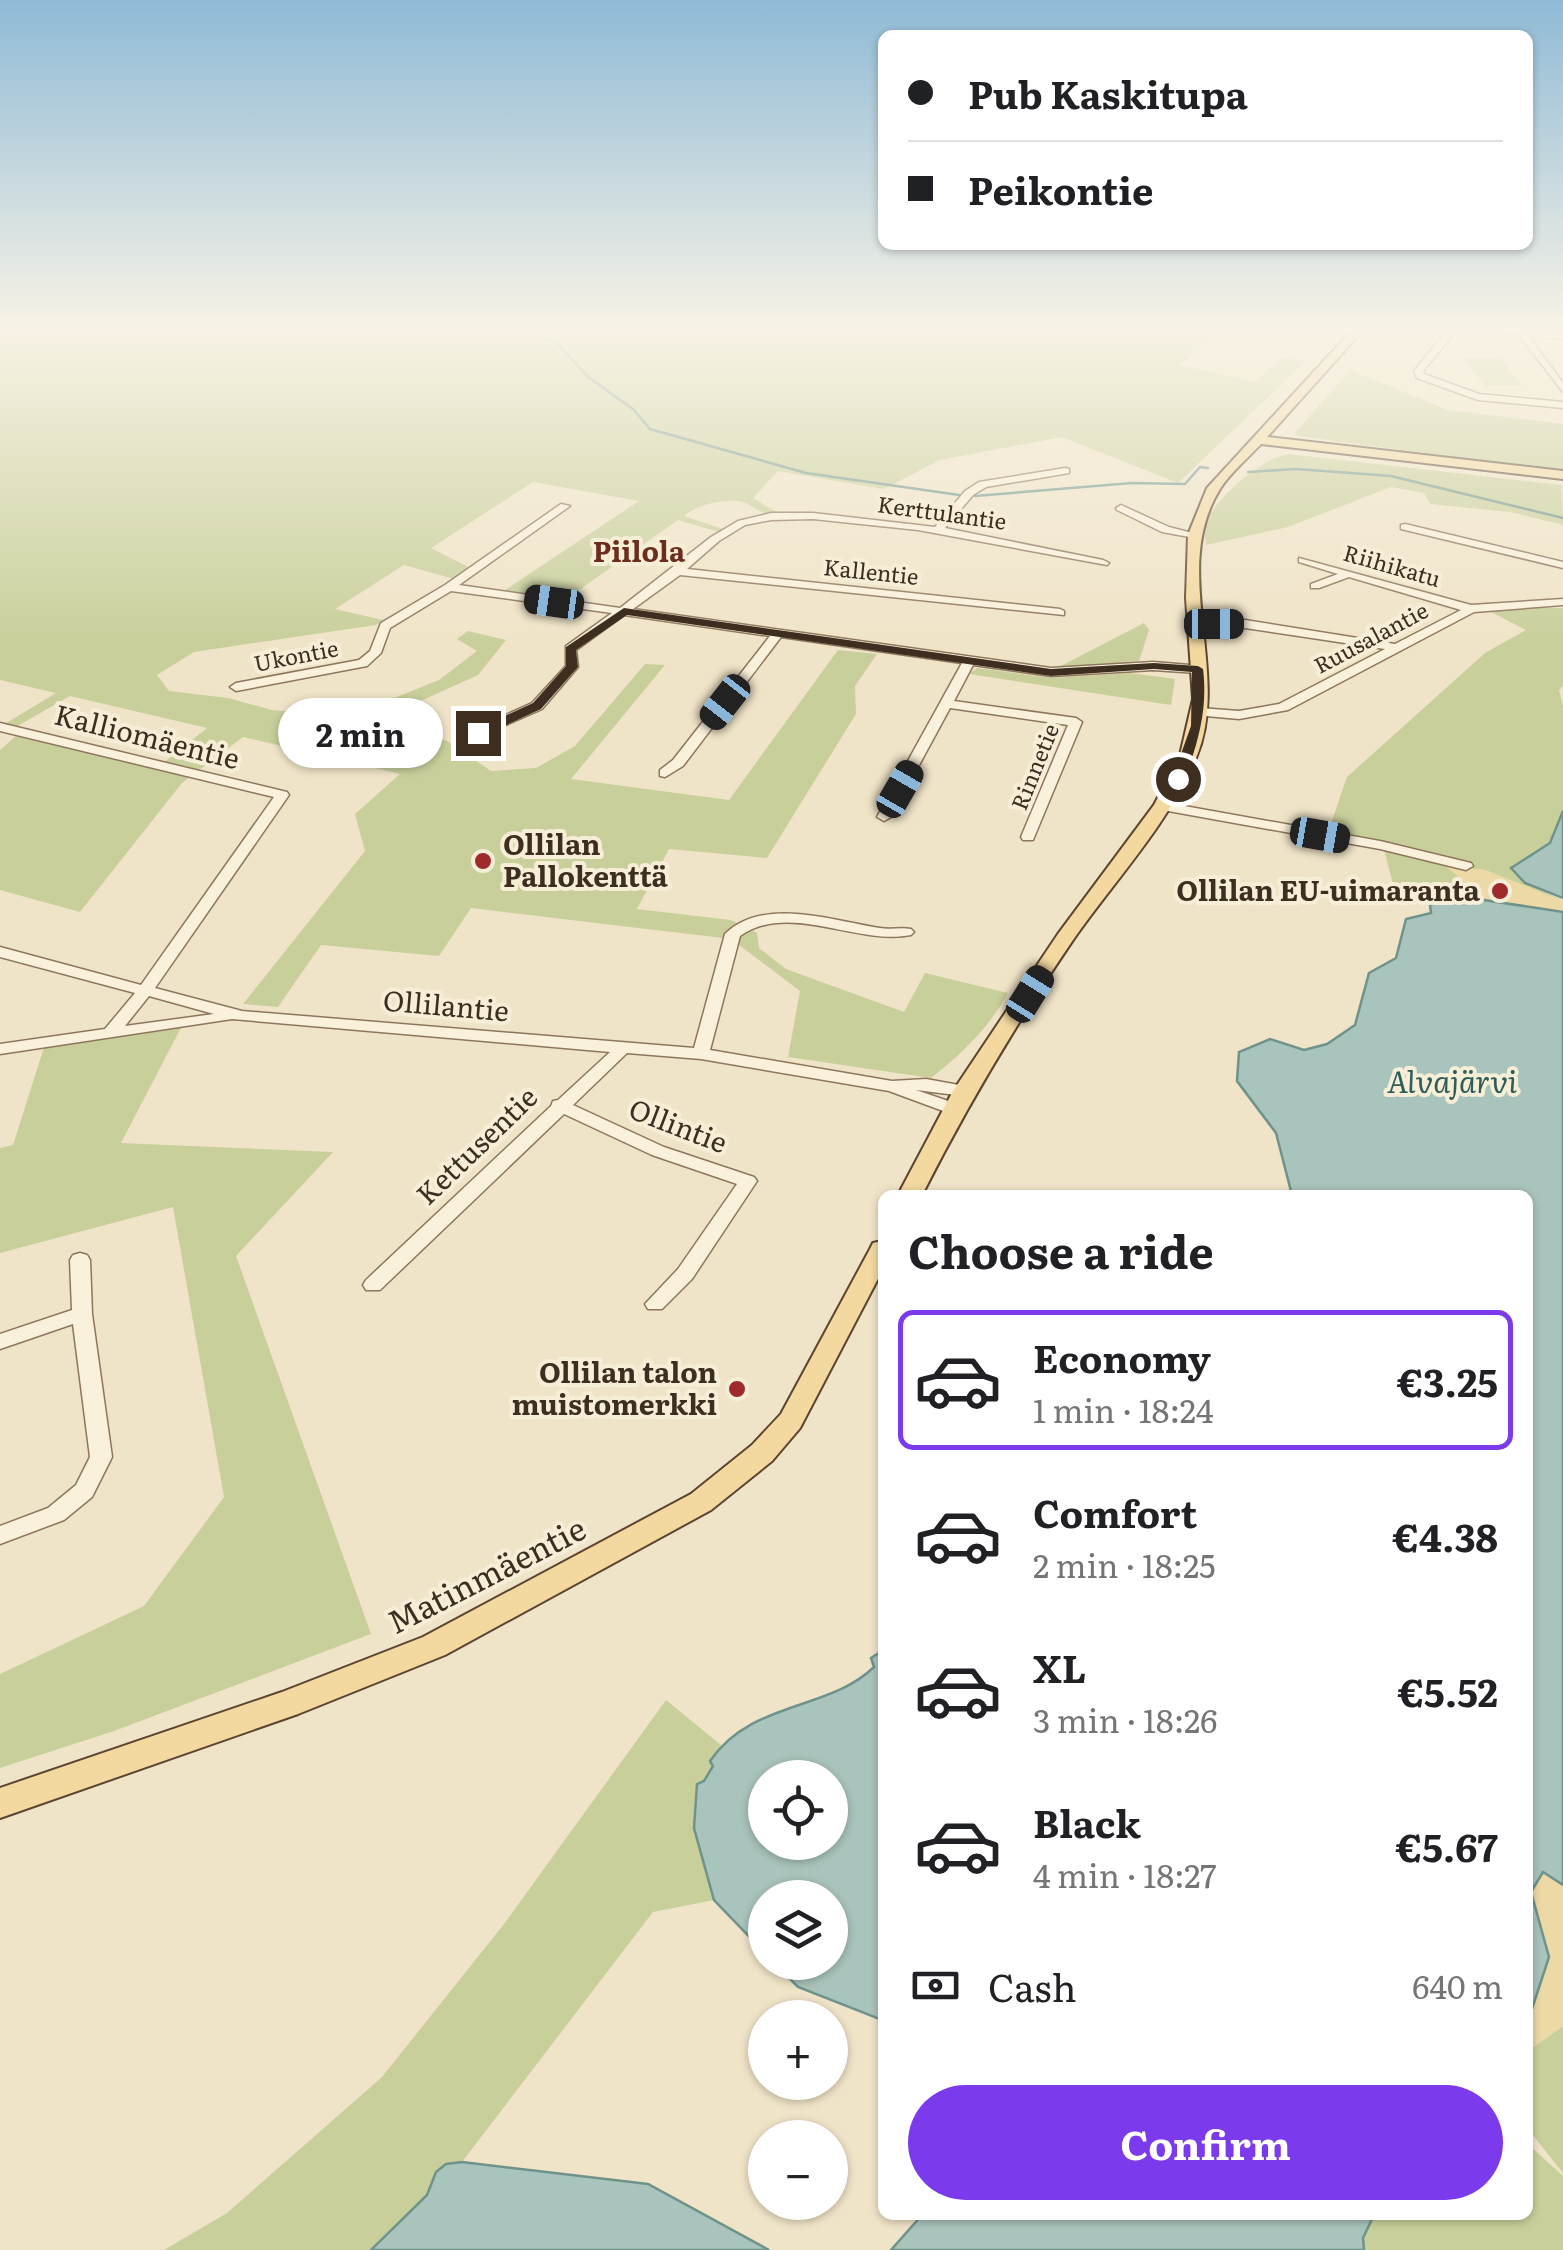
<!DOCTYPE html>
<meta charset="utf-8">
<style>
:root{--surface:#fff;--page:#f2f2f2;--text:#202124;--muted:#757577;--line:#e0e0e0;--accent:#7c3aed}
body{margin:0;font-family:Literata,serif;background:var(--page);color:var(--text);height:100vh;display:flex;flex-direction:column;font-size:38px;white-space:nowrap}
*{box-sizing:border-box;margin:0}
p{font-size:32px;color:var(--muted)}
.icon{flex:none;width:55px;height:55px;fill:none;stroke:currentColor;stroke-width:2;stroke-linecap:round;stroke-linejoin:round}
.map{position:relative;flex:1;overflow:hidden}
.side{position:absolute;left:878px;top:1190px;width:655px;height:1030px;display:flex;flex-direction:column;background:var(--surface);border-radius:15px;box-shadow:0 2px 8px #0004}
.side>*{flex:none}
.banner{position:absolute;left:878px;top:30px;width:655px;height:220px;border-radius:15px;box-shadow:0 2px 8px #0004;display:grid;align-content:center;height:220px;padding:0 30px;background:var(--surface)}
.buttons{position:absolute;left:748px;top:1760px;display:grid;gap:20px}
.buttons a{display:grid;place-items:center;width:100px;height:100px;border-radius:50%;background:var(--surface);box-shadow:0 2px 8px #0004;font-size:50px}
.end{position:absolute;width:45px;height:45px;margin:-22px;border:12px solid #3d2e20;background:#fff;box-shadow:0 0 0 5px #fff}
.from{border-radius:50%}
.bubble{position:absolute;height:70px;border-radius:35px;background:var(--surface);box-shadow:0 2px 8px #0004;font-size:32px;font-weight:700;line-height:70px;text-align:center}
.car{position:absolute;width:30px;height:60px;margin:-30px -15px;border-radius:12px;box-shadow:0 0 8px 2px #0007;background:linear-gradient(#222 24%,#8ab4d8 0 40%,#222 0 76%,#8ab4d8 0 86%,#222 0)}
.banner b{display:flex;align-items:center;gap:35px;height:95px;font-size:38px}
.banner b+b{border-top:2px solid var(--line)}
.banner i{width:25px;height:25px;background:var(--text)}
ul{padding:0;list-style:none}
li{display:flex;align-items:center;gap:30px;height:140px;margin:0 20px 15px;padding:0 10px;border:5px solid transparent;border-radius:15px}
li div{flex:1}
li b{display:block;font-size:38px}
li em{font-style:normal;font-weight:700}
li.on{border-color:var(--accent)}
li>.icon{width:90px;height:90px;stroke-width:1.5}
h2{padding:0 30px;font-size:45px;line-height:120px}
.pay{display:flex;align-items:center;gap:25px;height:110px;padding:0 30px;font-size:38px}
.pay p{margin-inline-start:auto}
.action{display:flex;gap:20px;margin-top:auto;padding:20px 30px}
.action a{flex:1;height:115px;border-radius:60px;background:var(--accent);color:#fff;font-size:40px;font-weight:700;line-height:115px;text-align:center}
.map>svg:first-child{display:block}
</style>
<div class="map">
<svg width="1563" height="2250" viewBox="0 0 1563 2250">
<rect width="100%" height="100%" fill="#f0e4c8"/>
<g fill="#c9cf9b">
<path d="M 1104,328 L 1175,332 L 1175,328 L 1291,332 L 1291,329 L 1339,329 L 1331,338 L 1222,333 L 1179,365 L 1256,382 L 1282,357 L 1306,361 L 1178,483 L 1062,437 L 940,460 L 884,489 L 778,471 L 753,498 L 781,515 C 761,518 754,503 737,501 C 720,499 695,506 684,516 L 723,529 L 719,532 L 678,520 L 565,600 L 502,592 L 639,501 L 533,482 L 431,548 L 470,568 L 454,579 L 404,565 L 335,609 L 383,620 L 376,625 L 194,652 L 157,675 L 169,691 L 228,698 L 272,710 L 347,717 L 439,680 L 477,651 L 457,639 L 468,631 L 506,640 L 478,675 L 381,719 L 447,741 L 491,771 L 536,768 L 575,746 L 645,664 L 665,665 L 571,779 L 729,800 L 838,650 L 877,654 L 855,686 L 856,714 L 767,858 L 669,849 L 637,909 L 731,920 L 757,933 L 759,948 L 786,969 L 904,1012 L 925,973 L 1008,993 C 988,1029 963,1053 931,1078 L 788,1057 L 800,991 L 731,939 L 471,908 L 439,956 L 321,945 L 278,1007 L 243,1004 L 365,851 L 355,814 L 400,774 L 243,737 L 182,783 L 80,912 L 0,890 L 0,750 L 17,735 L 157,768 L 207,728 L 70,696 L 14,728 L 3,725 L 56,693 L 0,680 L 0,329 Z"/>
<path d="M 1463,358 L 1502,359 L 1522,386 L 1485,386 Z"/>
<path d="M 1350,370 L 1448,410 L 1563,424 L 1563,472 L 1298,436 L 1295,433 Z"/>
<path d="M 1289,454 L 1562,485 L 1563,525 L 1510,512 L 1430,504 L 1424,493 L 1391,487 L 1288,527 L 1206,545 C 1206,539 1204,534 1205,528 C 1208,503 1264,456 1289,454 Z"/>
<path d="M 1515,608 L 1563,608 L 1563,686 L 1559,690 L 1563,706 L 1563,811 L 1550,843 L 1511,868 L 1525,882 L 1563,901 L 1485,870 L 1448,867 L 1471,885 L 1468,897 L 1393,884 L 1384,849 L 1326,838 L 1347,777 L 1485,653 L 1526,630 L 1491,612 Z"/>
<path d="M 1144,623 L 1149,630 L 1139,661 L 1057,668 Z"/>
<path d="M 977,668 L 1051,678 L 1130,673 L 1175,679 L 1171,705 L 969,674 Z"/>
<path d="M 184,1022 L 121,1143 L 333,1152 L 236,1256 L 371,1634 L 114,1731 L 0,1768 L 0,1674 L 144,1606 L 224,1497 L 173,1207 L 0,1253 L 0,1148 L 13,1145 L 46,1041 Z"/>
<path d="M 666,1700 L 721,1745 L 710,1760 L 714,1765 C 683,1814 700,1850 714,1900 L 653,1912 L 462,2162 L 446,2164 L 436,2172 L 427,2195 L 371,2250 L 164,2250 L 227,2213 L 382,2077 L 504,1924 Z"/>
<path d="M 1563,2026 L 1563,2173 L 1528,2129 L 1528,2051 Z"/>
<path d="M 1528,2144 L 1563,2176 L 1563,2250 L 1364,2250 L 1363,2238 L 1374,2215 L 1528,2215 Z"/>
</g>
<g fill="#ecd9a5">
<path d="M 1444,865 L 1485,870 L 1563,901 L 1563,912 L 1468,897 L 1470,886 Z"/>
<path d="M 1542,1871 L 1563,1885 L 1563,2026 L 1528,2051 L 1528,2022 L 1549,1957 L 1532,1894 Z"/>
</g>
<g fill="#a9c4bc" stroke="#6f938a" stroke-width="2.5" fill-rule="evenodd">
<path d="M 1563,811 L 1563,898 L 1525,883 L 1511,868 L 1550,843 Z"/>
<path d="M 1451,895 L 1563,912 L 1563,1885 L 1543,1872 L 1531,1892 L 1549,1957 L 1528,2021 L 1528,1195 L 1292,1195 L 1276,1133 L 1237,1081 L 1239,1052 L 1270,1039 L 1304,1050 L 1327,1044 L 1355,1025 L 1369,973 L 1396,958 L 1406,919 L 1431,913 L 1430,905 Z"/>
<path d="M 882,1651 L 882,2020 L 798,1987 L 774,1963 L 830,1962 L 830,1898 L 765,1898 L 765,1953 L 714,1900 L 694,1828 L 697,1784 L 704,1781 L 713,1766 L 710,1761 C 752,1700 829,1711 874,1667 L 871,1658 ZM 765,1778 L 830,1778 L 830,1842 L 765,1842 Z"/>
<path d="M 462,2162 L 648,2184 L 769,2250 L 371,2250 L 427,2195 L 436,2172 L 446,2164 Z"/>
<path d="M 922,2215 L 1374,2215 L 1363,2238 L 1364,2250 L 891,2250 Z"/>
</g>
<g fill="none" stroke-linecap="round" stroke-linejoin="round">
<g stroke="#6f938a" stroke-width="2.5">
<path d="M 520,328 L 558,344 L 588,377 L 633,409 L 650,429 L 806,473 L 959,495"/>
<path d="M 1248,472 L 1296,469 L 1391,476 L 1563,518"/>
<path d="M 975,496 L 1132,483 L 1185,484 L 1200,467 L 1208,468"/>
</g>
<defs>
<g id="minor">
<path d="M 1449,328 L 1563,333 L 1563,339 L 1528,336 L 1563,383 L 1563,392 L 1519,335 L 1457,330 L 1423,371 L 1424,374 L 1479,394 L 1563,402 L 1563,408 L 1478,400 L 1417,378 L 1414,371 Z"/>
<path d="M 1065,468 L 1069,469 L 1069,473 L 986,487 L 973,495 L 945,528 L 1103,560 L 1109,563 L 1107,565 L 918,530 L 813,519 L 771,520 L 745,525 L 719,541 L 687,569 L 1060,609 L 1064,611 L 1064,615 L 680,575 L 633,609 L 1051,668 L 1153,662 L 1202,666 L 1202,672 L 1198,673 L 1153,670 L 1051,676 L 973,665 L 954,701 L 1076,718 L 1082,722 L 1033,840 L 1023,840 L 1021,837 L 1068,725 L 950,708 L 891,817 L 884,821 L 877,817 L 962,663 L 781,637 L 683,766 L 665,777 L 660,776 L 660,770 L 673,760 L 770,636 L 624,615 L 576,650 L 578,667 L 542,709 L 478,737 L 473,736 L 473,730 L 532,703 L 566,666 L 566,646 L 612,613 L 451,591 L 390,628 L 381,653 L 367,666 L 236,691 L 230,687 L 236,683 L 359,660 L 370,651 L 381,623 L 445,585 L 561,504 L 570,506 L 459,585 L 620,608 L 711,537 L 738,521 L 771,513 L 813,513 L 935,527 L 965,491 L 979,482 Z"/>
<path d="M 1121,505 L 1169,527 L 1200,535 L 1195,538 L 1162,532 L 1117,510 L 1116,508 Z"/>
<path d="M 1405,524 L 1563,562 L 1563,568 L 1401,529 L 1401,525 Z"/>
<path d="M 1299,558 L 1471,605 L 1563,599 L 1563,605 L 1474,612 L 1288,710 L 1239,719 L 1195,715 L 1194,712 L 1200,708 L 1239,711 L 1279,704 L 1385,649 L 1245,628 L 1214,628 L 1210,627 L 1210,621 L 1245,620 L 1395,644 L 1461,610 L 1349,577 L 1319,588 L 1311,588 L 1311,584 L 1338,574 L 1299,562 Z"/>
<path d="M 0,723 L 287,792 L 289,795 L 155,988 L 242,1011 L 694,1048 L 725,934 C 763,896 834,921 880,928 C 890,930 901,927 911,929 L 914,932 L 911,935 C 857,946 789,901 740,936 L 710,1050 L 892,1081 L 926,1079 L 970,1087 L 973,1091 L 964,1096 L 916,1090 L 960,1105 L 963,1109 L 954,1115 L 889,1091 L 701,1059 L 627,1053 L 573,1105 L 664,1147 L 754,1177 L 757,1181 L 692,1279 L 662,1309 L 648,1309 L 645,1304 L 678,1269 L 737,1184 L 652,1155 L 564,1114 L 380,1290 L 366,1290 L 363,1285 L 366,1280 L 551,1106 L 553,1101 L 558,1100 L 610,1052 L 232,1019 L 0,1054 L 0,1044 L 105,1029 L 135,993 L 0,957 L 0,947 L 141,985 L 274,797 L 0,731 ZM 149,996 L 214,1014 L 125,1026 Z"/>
<path d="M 1162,802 L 1380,841 L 1471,863 L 1473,866 L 1466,870 L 1380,849 L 1157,809 L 1155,806 Z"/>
<path d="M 80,1253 L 87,1255 L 90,1260 L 92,1314 L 112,1457 L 92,1497 L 64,1520 L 0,1544 L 0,1526 L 48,1508 L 76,1485 L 90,1457 L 73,1324 L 0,1349 L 0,1334 L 72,1310 L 70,1260 L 73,1255 Z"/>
</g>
<g id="major">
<path d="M 1354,328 L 1365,328 L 1267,437 L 1563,471 L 1563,479 L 1261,444 C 1248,458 1230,473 1220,489 C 1169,571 1232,673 1196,758 C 1168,825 1114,881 1073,940 C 1017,1022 967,1106 922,1195 L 898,1195 L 953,1091 L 1058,934 L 1154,805 L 1180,755 L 1193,699 L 1186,598 L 1188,535 L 1207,488 Z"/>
<path d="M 882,1241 L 882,1271 L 800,1428 L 772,1461 L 711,1510 L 445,1655 L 298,1714 L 0,1818 L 0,1788 L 282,1692 L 423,1637 L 691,1494 L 752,1445 L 781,1414 L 870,1249 L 873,1243 Z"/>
</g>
</defs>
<use href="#minor" stroke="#8d765c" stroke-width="3"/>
<use href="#major" stroke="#5b4430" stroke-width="4"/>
<use href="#minor" fill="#faf1dc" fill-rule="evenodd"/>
<use href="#major" fill="#f3d9a0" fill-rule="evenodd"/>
</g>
<linearGradient id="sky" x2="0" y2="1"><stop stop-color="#8fbad6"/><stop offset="0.51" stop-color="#f8f3e6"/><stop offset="1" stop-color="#f8f3e6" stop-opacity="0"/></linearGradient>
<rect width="1563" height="644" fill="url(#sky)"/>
<path fill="#3d2e20" d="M 624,608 L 1051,669 L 1154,663 L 1198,666 L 1203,669 C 1208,710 1198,741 1185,779 L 1178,783 L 1172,779 L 1191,726 L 1192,672 L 1154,669 L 1051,676 L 627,615 L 576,650 L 578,667 L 541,709 L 483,736 L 474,736 L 474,730 L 533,703 L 566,666 L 566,647 Z"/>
<g fill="#9e2a2b" stroke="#f7eed8" stroke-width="4">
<circle cx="483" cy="861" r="10"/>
<circle cx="1500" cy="891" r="10"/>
<circle cx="737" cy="1389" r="10"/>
</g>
<g text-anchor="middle" stroke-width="8" stroke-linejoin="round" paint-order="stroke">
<g font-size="22" fill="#3d2e20" stroke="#f7eed8">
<text transform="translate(942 513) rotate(8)" y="8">Kerttulantie</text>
<text transform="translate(1392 566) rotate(16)" y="8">Riihikatu</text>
<text transform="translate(871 572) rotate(6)" y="8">Kallentie</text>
<text transform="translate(1371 638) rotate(-28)" y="8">Ruusalantie</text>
<text transform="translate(296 656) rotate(-11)" y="8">Ukontie</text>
<text transform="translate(1035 767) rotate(-68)" y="8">Rinnetie</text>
</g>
<g font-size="28" font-weight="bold" fill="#6b2e1e" stroke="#f7eed8">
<text x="639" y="562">Piilola</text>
</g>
<g font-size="28" fill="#3d2e20" stroke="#f7eed8">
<text transform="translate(147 737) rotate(14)" y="10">Kalliomäentie</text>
<text transform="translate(446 1006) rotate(5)" y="10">Ollilantie</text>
<text transform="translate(678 1126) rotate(21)" y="10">Ollintie</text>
<text transform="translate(477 1146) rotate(-44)" y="10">Kettusentie</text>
</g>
<g font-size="28" font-weight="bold" fill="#3d2e20" stroke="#f7eed8" text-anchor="end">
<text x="503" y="855" text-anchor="start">Ollilan<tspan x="503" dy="32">Pallokenttä</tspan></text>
<text x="1480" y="901">Ollilan EU-uimaranta</text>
<text x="717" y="1383">Ollilan talon<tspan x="717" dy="32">muistomerkki</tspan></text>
</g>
<g font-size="30" font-style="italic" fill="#2f5d5a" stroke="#f7eed8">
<text x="1452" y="1093">Alvajärvi</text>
</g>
<g font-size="32" fill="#3d2e20" stroke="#f7eed8">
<text transform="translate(487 1576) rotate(-27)" y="11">Matinmäentie</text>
</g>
</g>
</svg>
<div class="buttons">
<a><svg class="icon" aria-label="locate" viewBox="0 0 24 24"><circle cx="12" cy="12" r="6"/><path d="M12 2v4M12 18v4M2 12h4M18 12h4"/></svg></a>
<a><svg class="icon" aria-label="layers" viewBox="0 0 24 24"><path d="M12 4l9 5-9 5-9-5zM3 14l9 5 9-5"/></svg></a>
<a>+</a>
<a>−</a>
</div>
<i class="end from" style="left:1178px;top:779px"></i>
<i class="end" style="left:478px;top:733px"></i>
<div class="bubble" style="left:278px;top:698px;width:165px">2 min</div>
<i class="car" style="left:554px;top:602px;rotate:278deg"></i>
<i class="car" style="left:1214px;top:624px;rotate:90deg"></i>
<i class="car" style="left:725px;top:702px;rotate:218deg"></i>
<i class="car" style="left:900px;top:789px;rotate:30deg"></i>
<i class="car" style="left:1320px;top:835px;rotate:100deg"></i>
<i class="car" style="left:1030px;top:994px;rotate:32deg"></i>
<div class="banner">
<b><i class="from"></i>Pub Kaskitupa</b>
<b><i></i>Peikontie</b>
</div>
<section class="side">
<h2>Choose a ride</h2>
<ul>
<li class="on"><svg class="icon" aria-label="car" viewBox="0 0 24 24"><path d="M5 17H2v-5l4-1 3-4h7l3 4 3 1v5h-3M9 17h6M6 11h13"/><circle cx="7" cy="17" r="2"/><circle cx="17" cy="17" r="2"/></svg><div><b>Economy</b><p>1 min · 18:24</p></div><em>€3.25</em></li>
<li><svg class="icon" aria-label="car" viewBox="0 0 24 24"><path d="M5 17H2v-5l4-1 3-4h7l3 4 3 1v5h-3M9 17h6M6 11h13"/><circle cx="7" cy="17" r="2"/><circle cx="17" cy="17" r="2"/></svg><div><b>Comfort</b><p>2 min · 18:25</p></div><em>€4.38</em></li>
<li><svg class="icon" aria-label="car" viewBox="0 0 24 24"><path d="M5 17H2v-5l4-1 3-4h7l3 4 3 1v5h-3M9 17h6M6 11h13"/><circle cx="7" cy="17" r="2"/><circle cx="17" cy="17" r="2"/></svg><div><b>XL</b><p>3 min · 18:26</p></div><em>€5.52</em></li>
<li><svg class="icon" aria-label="car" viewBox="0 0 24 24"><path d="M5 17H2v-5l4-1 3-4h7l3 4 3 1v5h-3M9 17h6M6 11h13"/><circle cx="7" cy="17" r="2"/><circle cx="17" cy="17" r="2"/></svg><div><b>Black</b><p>4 min · 18:27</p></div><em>€5.67</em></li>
</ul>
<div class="pay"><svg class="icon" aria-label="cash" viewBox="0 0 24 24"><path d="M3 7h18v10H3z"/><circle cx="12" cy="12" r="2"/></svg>Cash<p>640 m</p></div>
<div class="action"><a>Confirm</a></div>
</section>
</div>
